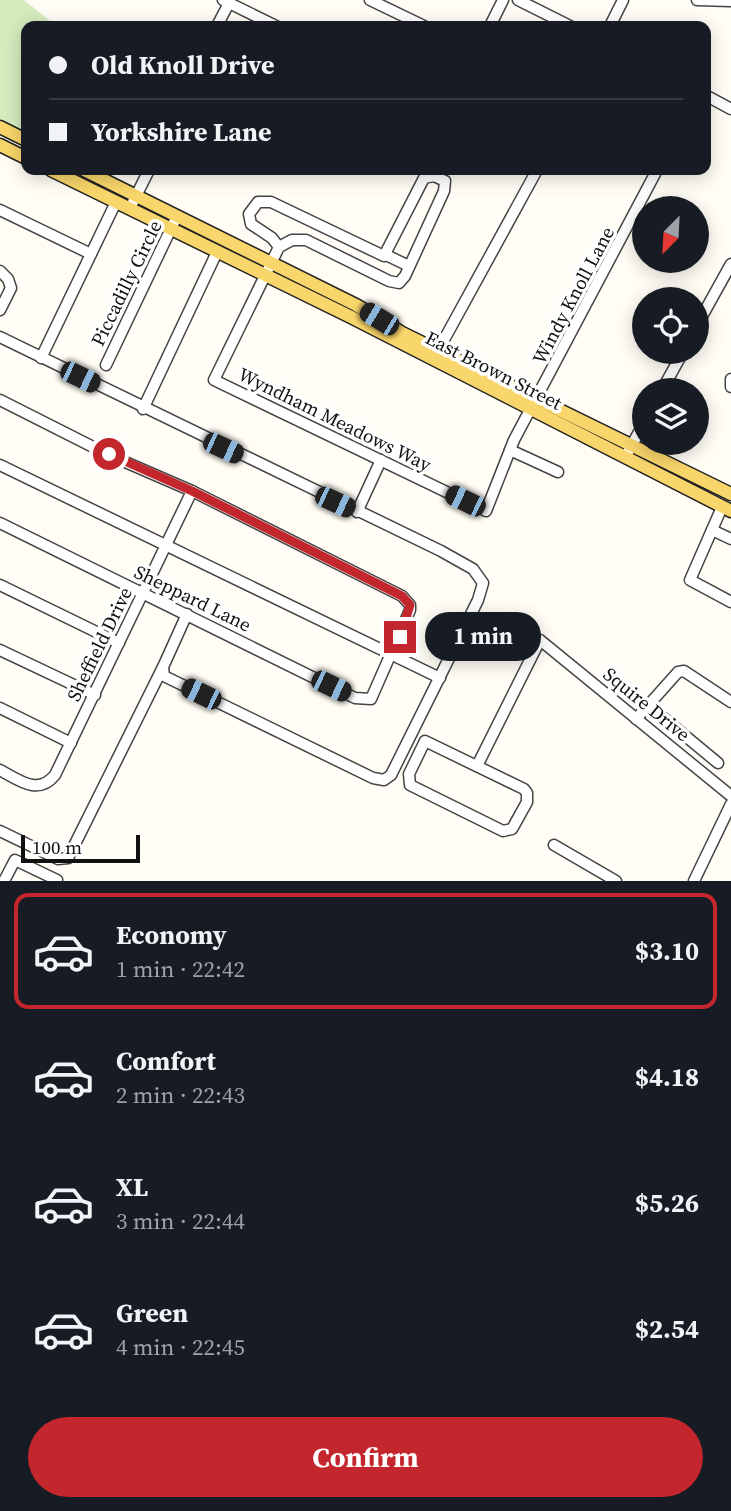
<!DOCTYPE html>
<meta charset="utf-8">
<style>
:root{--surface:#171b24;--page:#20242c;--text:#f1f3f6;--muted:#9ea1a6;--line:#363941;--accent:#c4262e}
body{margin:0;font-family:"Source Serif 4",serif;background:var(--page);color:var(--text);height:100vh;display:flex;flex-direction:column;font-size:26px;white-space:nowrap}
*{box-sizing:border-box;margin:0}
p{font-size:23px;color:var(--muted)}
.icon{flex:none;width:38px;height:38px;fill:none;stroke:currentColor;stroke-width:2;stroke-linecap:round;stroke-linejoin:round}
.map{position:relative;height:881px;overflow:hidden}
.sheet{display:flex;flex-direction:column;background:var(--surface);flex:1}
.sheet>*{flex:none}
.hud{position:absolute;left:21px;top:21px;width:690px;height:154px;border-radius:14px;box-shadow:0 4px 18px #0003;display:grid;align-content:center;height:154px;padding:0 28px;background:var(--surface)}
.needle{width:46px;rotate:204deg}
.buttons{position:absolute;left:632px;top:196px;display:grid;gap:14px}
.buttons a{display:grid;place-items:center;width:77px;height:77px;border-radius:50%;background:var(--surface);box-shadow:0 4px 18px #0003;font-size:35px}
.scale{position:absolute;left:21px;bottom:18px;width:119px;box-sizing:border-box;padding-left:7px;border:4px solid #111;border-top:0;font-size:19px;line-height:24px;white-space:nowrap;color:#111;-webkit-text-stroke:5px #fff;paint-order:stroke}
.end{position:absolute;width:32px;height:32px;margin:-16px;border:9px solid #c4262e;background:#fff;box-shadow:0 0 0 4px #fff}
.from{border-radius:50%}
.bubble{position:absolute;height:49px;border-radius:24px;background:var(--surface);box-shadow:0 4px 18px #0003;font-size:23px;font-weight:700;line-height:49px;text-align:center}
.car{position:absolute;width:21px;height:42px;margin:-21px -10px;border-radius:9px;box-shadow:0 0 5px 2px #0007;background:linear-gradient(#222 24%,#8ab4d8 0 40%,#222 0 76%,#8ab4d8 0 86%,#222 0)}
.hud b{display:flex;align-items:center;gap:24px;height:66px;font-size:26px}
.hud b+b{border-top:2px solid var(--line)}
.hud i{width:18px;height:18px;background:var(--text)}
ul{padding:12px 0 0;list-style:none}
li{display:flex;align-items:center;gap:21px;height:116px;margin:0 14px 10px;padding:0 14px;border:4px solid transparent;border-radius:14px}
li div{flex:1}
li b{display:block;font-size:26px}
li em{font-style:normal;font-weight:700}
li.active{border-color:var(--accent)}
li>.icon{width:63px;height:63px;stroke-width:1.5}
.button{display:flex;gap:14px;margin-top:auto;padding:14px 28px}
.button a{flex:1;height:80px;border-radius:42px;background:var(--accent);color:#fff;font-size:28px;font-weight:700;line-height:80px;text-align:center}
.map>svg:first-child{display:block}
</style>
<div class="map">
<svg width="731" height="881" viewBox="0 0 731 881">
<rect width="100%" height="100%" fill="#fffdf5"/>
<path fill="#d5ebbd" d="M 0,0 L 24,0 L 56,26 L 26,26 L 26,137 L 0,124 Z"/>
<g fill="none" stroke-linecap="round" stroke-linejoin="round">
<defs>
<g id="minor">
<path d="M 223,0 L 276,26"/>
<path d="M 370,0 L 424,26"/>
<path d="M 518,0 L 570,26"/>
<path d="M 697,0 L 731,1"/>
<path d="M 217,26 L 229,3"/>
<path d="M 490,26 L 503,0"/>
<path d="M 610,26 L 623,0"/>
<path d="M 705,95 L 731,109"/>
<path d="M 133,202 L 149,170"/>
<path d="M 0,210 L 91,254"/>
<path d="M 279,247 L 272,238 L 251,224 L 249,214 L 258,202 L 271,202 L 384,256 L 424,178 L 434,176 L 445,181 L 444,191 L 405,276 L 399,283 L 389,281 L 306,240 L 292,240 L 279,247 L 214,380 L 486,511 L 514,440 L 657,170"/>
<path d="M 386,255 L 409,266"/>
<path d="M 0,271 L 8,279 L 11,288 L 0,310"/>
<path d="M 696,327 L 731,264"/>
<path d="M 0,337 L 441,551 L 473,569 L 483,583 L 478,600 L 391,775 L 384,780 L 373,778 L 164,676 L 163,667 L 187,614"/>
<path d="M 41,358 L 116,202"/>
<path d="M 434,358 L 537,170"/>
<path d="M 106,365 L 177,216"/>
<path d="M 731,379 L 731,387"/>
<path d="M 662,390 L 683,352"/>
<path d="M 0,400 L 109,455 L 192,491 L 402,596 L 410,605 L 410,610 L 371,699 L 355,698 L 0,523"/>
<path d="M 143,409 L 217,252"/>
<path d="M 510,450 L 558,472"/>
<path d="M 628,452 L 644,423"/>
<path d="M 0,465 L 440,678"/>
<path d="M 722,507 L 690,580 L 731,602"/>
<path d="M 357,512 L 381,460"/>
<path d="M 712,530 L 731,539"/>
<path d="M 0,585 L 119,643"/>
<path d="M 0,650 L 95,695"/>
<path d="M 648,705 L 718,763"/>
<path d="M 0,708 L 71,743"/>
<path d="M 636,719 L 678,672 L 684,671 L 731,702"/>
<path d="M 425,741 L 524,789 L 527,793 L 527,802 L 512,829 L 503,831 L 410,785 L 409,774 Z"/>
<path d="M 477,766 L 540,640 L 731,796"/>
<path d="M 0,770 C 19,780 38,796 55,775 L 192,491"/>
<path d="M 0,831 L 58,859 L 68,858 L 163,667"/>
<path d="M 554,845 L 616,881"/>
<path d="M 4,881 L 15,860 L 57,880"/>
<path d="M 694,881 L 731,804"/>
</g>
<g id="major">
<path d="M 0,127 L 26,140"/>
<path d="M 0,145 L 26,158"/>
<path d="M 51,170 L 351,317 L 731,511"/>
<path d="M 84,170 L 356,305 L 402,333 L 731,494"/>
</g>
</defs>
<use href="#minor" stroke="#444" stroke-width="13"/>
<use href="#major" stroke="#222" stroke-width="15"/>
<use href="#minor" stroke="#fff" stroke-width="10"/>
<use href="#major" stroke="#f9d66b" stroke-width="12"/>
</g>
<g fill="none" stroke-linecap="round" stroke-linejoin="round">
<path stroke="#c4262e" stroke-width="9" d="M 109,454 L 192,491 L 402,596 L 410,605 L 400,637"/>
</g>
<g text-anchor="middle" stroke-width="7" stroke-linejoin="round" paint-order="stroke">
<g font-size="19" fill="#111" stroke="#fff">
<text transform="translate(126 283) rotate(-64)" y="7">Piccadilly Circle</text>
<text transform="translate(573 295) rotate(-62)" y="7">Windy Knoll Lane</text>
<text transform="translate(494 370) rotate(27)" y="7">East Brown Street</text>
<text transform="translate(335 419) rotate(26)" y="7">Wyndham Meadows Way</text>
<text transform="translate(193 598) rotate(26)" y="7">Sheppard Lane</text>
<text transform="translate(99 644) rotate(-64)" y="7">Sheffield Drive</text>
<text transform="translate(647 704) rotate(39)" y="7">Squire Drive</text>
</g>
</g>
</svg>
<div class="buttons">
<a><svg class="needle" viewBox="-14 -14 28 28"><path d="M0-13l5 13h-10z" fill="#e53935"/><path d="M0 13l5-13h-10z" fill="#9ea1a6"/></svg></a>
<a><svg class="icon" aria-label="locate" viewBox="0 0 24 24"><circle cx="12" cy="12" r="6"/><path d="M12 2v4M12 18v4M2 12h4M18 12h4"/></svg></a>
<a><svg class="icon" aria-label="layers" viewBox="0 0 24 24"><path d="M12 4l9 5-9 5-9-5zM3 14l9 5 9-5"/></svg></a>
</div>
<div class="scale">100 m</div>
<i class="end from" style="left:109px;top:454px"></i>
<i class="end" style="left:400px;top:637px"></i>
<div class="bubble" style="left:425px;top:612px;width:116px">1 min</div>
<i class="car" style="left:379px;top:319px;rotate:301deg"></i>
<i class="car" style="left:80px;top:377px;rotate:116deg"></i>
<i class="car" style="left:223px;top:448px;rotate:115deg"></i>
<i class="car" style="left:465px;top:501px;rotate:296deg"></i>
<i class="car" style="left:335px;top:502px;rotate:115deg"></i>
<i class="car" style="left:331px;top:686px;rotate:116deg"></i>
<i class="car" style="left:201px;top:694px;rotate:296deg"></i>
<div class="hud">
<b><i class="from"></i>Old Knoll Drive</b>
<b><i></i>Yorkshire Lane</b>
</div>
</div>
<section class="sheet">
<ul>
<li class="active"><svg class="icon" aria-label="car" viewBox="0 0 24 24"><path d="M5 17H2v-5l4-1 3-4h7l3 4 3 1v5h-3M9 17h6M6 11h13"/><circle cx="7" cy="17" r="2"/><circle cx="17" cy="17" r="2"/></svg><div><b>Economy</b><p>1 min · 22:42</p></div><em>$3.10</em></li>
<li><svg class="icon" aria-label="car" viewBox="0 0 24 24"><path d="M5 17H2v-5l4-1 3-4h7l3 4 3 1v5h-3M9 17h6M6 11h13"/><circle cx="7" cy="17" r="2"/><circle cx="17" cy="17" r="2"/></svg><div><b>Comfort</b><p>2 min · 22:43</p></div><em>$4.18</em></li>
<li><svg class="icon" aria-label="car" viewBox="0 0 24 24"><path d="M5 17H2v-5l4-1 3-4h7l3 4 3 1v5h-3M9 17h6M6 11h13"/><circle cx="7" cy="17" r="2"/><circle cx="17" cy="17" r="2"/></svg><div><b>XL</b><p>3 min · 22:44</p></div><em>$5.26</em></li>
<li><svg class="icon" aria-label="car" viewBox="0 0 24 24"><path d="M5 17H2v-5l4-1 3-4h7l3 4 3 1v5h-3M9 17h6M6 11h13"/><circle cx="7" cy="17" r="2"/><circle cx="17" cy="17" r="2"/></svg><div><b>Green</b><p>4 min · 22:45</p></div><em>$2.54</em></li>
</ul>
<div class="button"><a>Confirm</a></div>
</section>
